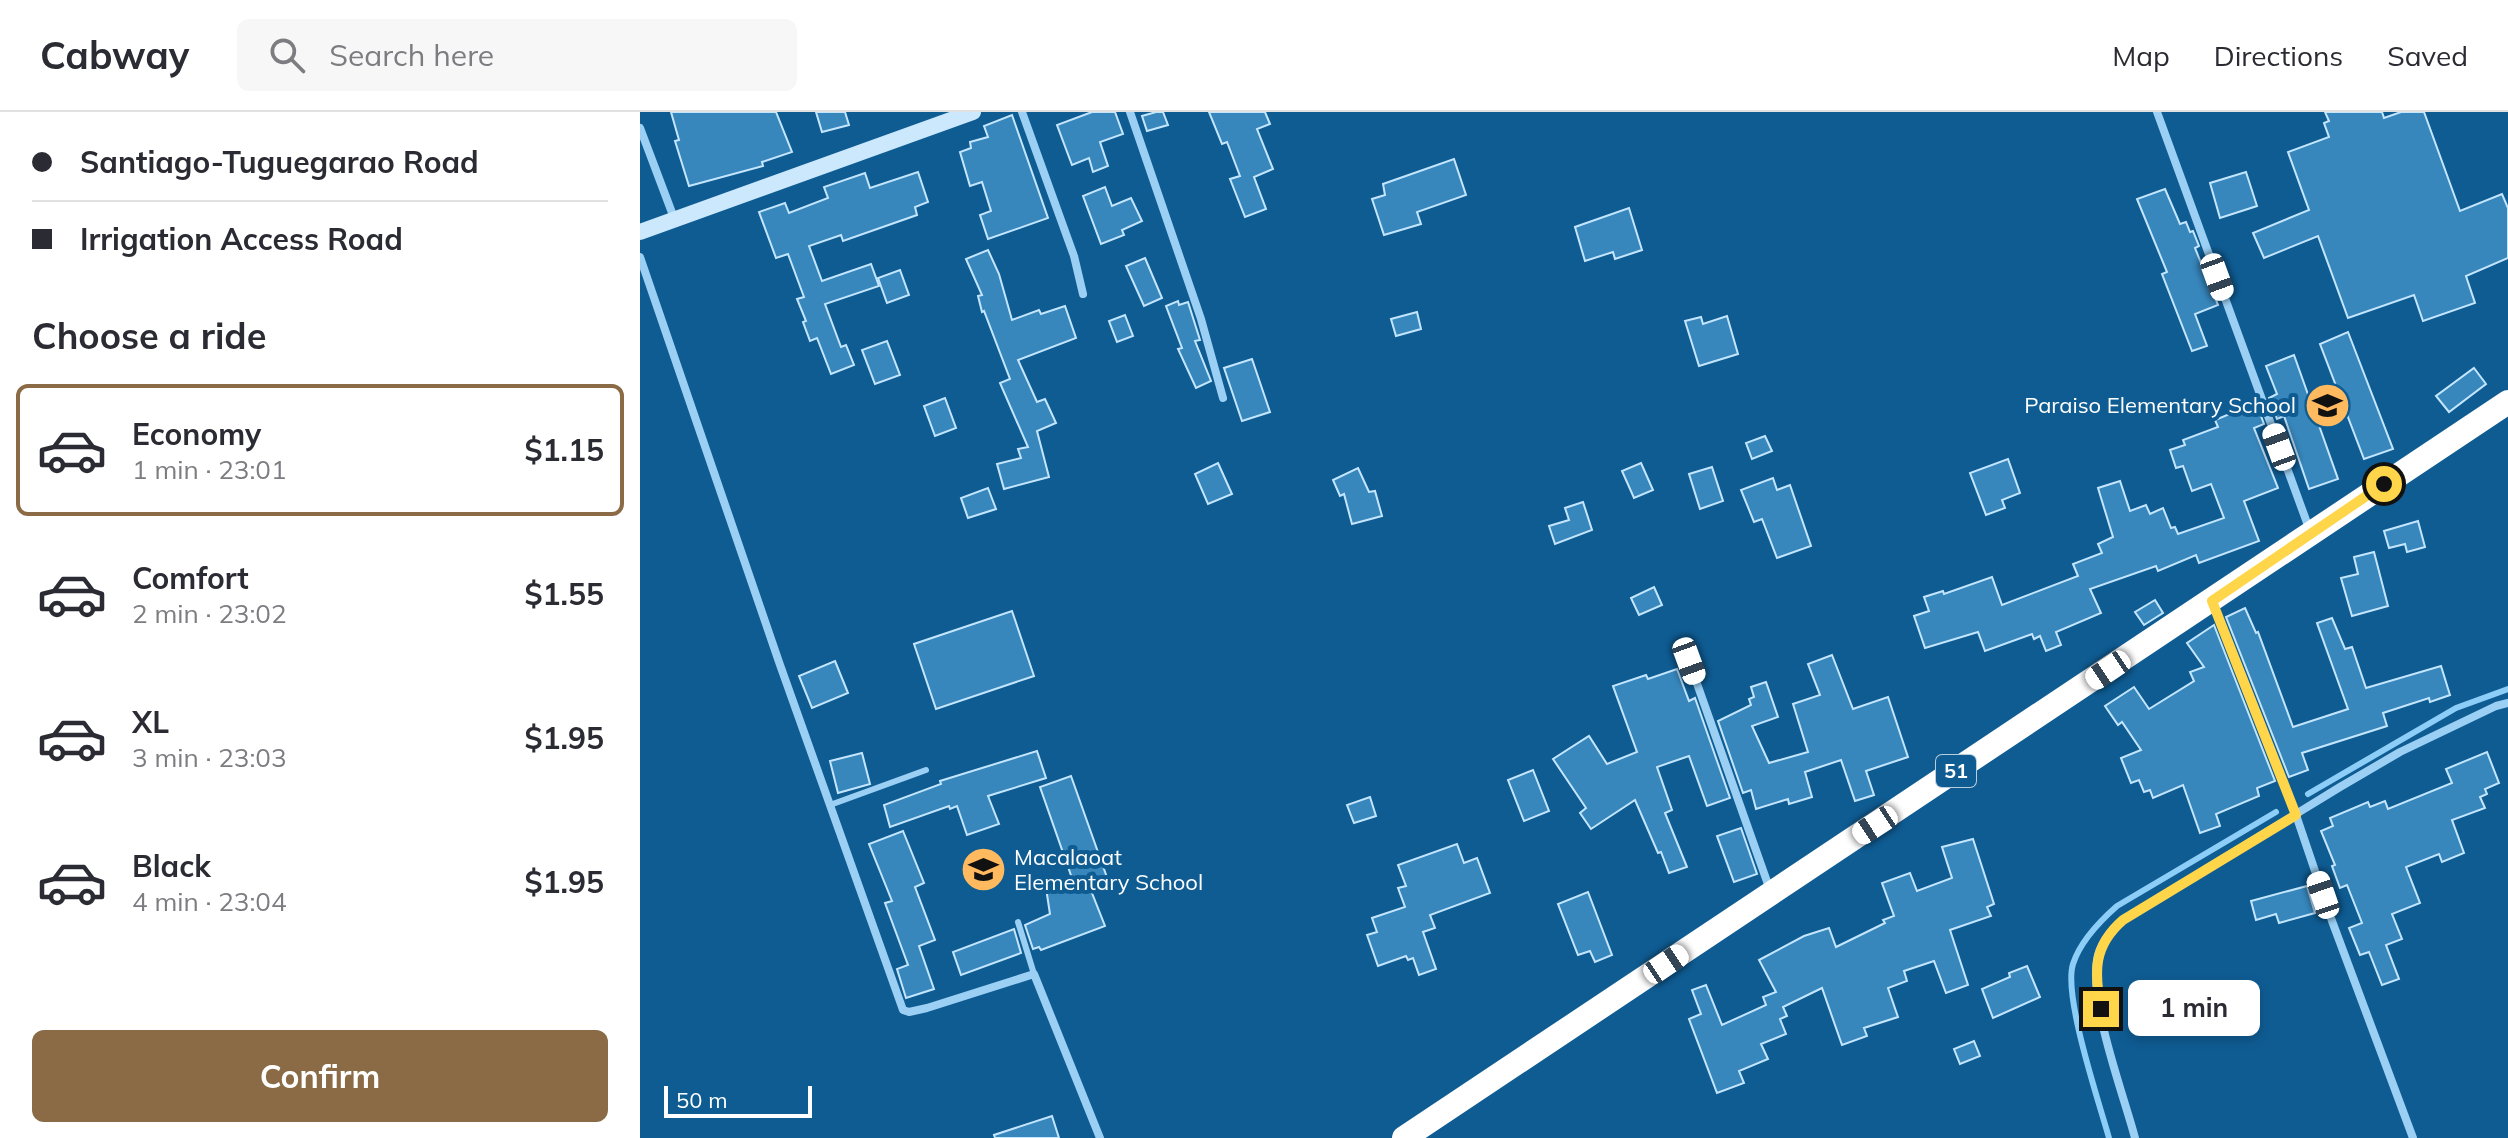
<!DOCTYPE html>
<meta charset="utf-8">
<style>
:root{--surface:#fff;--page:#f7f7f7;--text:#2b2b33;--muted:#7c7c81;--line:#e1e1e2;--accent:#8a6b46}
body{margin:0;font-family:Mulish,sans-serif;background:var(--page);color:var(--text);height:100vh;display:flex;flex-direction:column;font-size:30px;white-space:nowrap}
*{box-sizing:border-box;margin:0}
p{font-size:26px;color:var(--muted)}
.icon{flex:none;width:44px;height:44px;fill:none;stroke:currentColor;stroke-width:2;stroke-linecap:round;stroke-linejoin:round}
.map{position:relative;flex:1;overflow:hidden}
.sheet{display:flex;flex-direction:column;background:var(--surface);width:640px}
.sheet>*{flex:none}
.banner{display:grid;align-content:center;height:176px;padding:0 32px;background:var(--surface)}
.scale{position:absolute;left:24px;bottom:20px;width:148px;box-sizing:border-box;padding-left:8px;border:4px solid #fff;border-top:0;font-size:22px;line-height:28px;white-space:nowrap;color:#fff;-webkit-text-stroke:6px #0f5c93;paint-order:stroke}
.end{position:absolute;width:36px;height:36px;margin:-18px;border:10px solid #ffd54a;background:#111;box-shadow:0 0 0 4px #111}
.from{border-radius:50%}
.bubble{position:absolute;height:56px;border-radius:12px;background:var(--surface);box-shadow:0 4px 12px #0003;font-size:26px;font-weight:700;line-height:56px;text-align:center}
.car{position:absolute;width:24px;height:48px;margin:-24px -12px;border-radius:10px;box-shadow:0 0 6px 2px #0007;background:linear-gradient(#fff 24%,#345 0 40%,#fff 0 76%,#345 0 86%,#fff 0)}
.banner b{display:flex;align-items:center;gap:28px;height:76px;font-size:30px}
.banner b+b{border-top:2px solid var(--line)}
.banner i{width:20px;height:20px;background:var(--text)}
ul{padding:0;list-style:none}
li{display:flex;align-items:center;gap:24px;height:132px;margin:0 16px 12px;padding:0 16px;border:4px solid transparent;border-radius:12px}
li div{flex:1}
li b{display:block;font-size:30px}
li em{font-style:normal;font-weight:700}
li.active{border-color:var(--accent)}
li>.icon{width:72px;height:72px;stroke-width:1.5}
h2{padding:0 32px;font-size:36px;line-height:96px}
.primary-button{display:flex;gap:16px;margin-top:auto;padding:16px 32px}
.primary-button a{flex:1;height:92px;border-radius:12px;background:var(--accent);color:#fff;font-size:32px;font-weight:700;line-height:92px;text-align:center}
header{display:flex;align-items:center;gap:48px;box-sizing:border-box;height:112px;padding:0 40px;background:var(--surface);border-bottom:2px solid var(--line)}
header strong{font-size:38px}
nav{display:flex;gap:44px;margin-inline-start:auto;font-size:28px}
.search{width:560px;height:72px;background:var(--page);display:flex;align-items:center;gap:20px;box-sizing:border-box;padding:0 28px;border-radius:12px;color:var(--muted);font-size:30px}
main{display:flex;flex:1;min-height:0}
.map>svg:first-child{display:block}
</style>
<header>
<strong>Cabway</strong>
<div class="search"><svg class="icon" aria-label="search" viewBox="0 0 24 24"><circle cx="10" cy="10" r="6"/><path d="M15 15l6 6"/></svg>Search here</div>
<nav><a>Map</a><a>Directions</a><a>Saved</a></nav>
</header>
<main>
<section class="sheet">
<div class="banner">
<b><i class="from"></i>Santiago-Tuguegarao Road</b>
<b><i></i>Irrigation Access Road</b>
</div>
<h2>Choose a ride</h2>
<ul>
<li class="active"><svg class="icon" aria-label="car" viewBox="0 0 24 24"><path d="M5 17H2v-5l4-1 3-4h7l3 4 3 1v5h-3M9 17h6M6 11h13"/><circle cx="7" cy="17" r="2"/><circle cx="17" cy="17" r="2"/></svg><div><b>Economy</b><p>1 min · 23:01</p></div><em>$1.15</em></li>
<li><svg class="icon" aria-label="car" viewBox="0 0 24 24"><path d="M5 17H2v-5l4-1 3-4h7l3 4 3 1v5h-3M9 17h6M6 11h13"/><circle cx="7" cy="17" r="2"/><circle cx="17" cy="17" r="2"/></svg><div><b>Comfort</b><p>2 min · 23:02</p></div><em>$1.55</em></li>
<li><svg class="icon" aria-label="car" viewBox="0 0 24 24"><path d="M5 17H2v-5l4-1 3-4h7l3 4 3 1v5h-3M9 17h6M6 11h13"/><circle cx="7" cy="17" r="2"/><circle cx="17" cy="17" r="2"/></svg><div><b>XL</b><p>3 min · 23:03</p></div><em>$1.95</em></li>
<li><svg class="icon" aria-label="car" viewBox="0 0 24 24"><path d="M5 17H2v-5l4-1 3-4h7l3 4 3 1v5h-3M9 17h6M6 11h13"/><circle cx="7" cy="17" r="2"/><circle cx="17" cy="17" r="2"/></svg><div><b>Black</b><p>4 min · 23:04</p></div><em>$1.95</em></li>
</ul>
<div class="primary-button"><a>Confirm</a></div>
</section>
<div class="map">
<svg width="1868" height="1026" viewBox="0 0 1868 1026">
<rect width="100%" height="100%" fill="#0f5c93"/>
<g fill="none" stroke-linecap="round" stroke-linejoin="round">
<g stroke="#8ccef8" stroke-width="6">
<path d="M 1668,682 L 1816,596 L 1868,577"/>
<path d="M 1469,1026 C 1459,990 1423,884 1433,852 C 1440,830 1460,809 1477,794 L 1636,700"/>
</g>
</g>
<g fill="#3786bc" stroke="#c3e6fe" stroke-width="2">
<path d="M 31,0 L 136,0 L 152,40 L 122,50 L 123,54 L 49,74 L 35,29 L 39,28 Z"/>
<path d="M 176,0 L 205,0 L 209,13 L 182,20 Z"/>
<path d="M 452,0 L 475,0 L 483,22 L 460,30 L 468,54 L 453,60 L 449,46 L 432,53 L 417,13 Z"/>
<path d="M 516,0 L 523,0 L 528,13 L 507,19 L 502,4 Z"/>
<path d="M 569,0 L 625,0 L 630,12 L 617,17 L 633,57 L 614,65 L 626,97 L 605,105 L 590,67 L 600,64 L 587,30 L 582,32 Z"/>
<path d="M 1685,0 L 1742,0 L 1744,6 L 1761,0 L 1784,0 L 1820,99 L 1862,82 L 1868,96 L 1868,146 L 1826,164 L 1835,191 L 1783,209 L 1774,183 L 1708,206 L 1678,124 L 1624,146 L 1613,121 L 1669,98 L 1648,40 L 1689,25 L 1684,11 L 1689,9 Z"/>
<path d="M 372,3 L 408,106 L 348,127 L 340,103 L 351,99 L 342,70 L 330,74 L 320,40 L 331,36 L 330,30 L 348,25 L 344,14 Z"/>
<path d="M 814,47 L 826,83 L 777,100 L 781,112 L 744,123 L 732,87 L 745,83 L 743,72 Z"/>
<path d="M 278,60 L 288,90 L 275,95 L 277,103 L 203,129 L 201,123 L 169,134 L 182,169 L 231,152 L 239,174 L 185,192 L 201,235 L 206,233 L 214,253 L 191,262 L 177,226 L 170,229 L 163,210 L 166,209 L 157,187 L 164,185 L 148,142 L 136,146 L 119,100 L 145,91 L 149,101 L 188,86 L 184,75 L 225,61 L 230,76 Z"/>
<path d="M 1606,60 L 1617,94 L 1580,106 L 1570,71 Z"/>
<path d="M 465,75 L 472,94 L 491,86 L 502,109 L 482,118 L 484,123 L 461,132 L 443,84 Z"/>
<path d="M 1525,77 L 1540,112 L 1546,110 L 1550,120 L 1553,119 L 1559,134 L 1555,136 L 1578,193 L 1555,202 L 1567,234 L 1552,239 L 1522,162 L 1527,160 L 1497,87 Z"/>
<path d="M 989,96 L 1002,138 L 975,147 L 973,140 L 945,149 L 935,115 Z"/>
<path d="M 348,138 L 359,162 L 372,208 L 399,198 L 401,202 L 425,194 L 436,226 L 378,248 L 397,290 L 405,287 L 416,311 L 397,319 L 409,365 L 364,377 L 357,352 L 381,346 L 378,337 L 388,335 L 360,271 L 370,267 L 344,199 L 342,200 L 338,184 L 342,183 L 326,147 Z"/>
<path d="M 505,146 L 522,186 L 504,194 L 486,154 Z"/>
<path d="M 260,158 L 269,183 L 247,191 L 238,166 Z"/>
<path d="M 538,189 L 539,193 L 548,190 L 560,228 L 555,229 L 571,269 L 556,276 L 538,237 L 542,236 L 526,194 Z"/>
<path d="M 777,200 L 781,217 L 756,224 L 751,207 Z"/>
<path d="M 485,203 L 493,224 L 477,230 L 469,209 Z"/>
<path d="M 1087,204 L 1098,242 L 1059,254 L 1045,209 L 1061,205 L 1063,212 Z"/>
<path d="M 1708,220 L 1753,337 L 1724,347 L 1680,232 Z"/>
<path d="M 247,229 L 260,263 L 235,272 L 222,238 Z"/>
<path d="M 1654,243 L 1698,367 L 1669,377 L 1644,304 L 1637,307 L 1629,286 L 1637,282 L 1626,254 Z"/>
<path d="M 612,247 L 630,300 L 602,309 L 584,256 Z"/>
<path d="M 1834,256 L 1846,272 L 1809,300 L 1796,284 Z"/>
<path d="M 305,286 L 316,316 L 295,324 L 284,294 Z"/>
<path d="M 1616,291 L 1624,312 L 1614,316 L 1638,376 L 1604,389 L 1619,429 L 1559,451 L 1556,443 L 1518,459 L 1516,454 L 1450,477 L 1461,501 L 1416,520 L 1421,533 L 1406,539 L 1400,524 L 1394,527 L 1392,522 L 1345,539 L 1338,520 L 1285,536 L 1274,504 L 1289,499 L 1284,485 L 1303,479 L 1304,482 L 1352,465 L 1362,493 L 1438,464 L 1433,452 L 1462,441 L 1458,432 L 1473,425 L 1458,376 L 1480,369 L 1490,399 L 1506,393 L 1510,402 L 1523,396 L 1531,416 L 1535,415 L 1538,422 L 1584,406 L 1571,372 L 1552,379 L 1543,354 L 1536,356 L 1530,338 L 1545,333 L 1543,328 L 1578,315 L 1575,308 Z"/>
<path d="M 1125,324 L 1132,339 L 1112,347 L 1106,331 Z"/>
<path d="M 1368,347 L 1380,381 L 1362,388 L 1365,396 L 1346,403 L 1330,361 Z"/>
<path d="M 578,351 L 592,382 L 568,392 L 555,362 Z"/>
<path d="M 1001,351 L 1013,378 L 994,386 L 982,359 Z"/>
<path d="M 1072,355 L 1083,389 L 1060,397 L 1049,362 Z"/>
<path d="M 718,356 L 729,380 L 735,379 L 742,404 L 712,412 L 704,382 L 700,384 L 693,368 Z"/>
<path d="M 1133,366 L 1137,378 L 1150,373 L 1171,434 L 1137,446 L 1122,407 L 1114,410 L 1101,378 Z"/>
<path d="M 348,376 L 356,397 L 328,406 L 321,386 Z"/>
<path d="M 943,390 L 952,418 L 915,432 L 909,414 L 929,408 L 925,396 Z"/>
<path d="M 1778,409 L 1785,435 L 1767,440 L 1765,432 L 1749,436 L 1744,419 Z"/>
<path d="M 1734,440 L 1748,494 L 1712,504 L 1701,466 L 1718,462 L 1714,445 Z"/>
<path d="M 1014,475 L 1022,493 L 999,503 L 991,486 Z"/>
<path d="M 1515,488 L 1523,501 L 1504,513 L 1495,500 Z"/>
<path d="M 1605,496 L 1616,521 L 1618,520 L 1653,615 L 1708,597 L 1677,511 L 1692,506 L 1705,537 L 1712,535 L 1726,576 L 1801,554 L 1810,583 L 1790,590 L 1789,586 L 1743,601 L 1747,614 L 1662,641 L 1668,658 L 1649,665 L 1586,505 Z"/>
<path d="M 372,499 L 394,564 L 296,597 L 274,532 Z"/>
<path d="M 1574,513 L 1635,669 L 1617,676 L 1619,684 L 1576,702 L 1580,714 L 1560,721 L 1543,673 L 1513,686 L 1510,678 L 1504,680 L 1499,668 L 1491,671 L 1481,646 L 1501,638 L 1482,610 L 1478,613 L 1465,594 L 1494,575 L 1509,597 L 1554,569 L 1550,560 L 1564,555 L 1547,531 Z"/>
<path d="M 1192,543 L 1213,597 L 1248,585 L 1268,645 L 1226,659 L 1234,683 L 1215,689 L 1201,648 L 1165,660 L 1172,685 L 1149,692 L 1148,687 L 1116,697 L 1111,678 L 1103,681 L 1078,609 L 1111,593 L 1109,587 L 1114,585 L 1111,575 L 1126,570 L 1138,605 L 1112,614 L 1129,651 L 1168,640 L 1153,592 L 1180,583 L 1168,552 Z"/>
<path d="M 195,549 L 208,581 L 172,596 L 159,564 Z"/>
<path d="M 1037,557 L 1049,589 L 1055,586 L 1090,686 L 1067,694 L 1049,644 L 1017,655 L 1032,698 L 1025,701 L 1047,755 L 1029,761 L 1021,740 L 1018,741 L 995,688 L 951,717 L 940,701 L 946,696 L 913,647 L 949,624 L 967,652 L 997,640 L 973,574 L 1006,563 L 1008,567 Z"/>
<path d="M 397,639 L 406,666 L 348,684 L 359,712 L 327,723 L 317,694 L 310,697 L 309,694 L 250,715 L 244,693 L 301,672 L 300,669 Z"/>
<path d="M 1847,640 L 1859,671 L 1845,677 L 1847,682 L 1840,685 L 1845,696 L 1812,708 L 1824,741 L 1802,750 L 1799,742 L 1766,755 L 1780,791 L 1752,802 L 1762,827 L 1746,833 L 1759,867 L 1742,873 L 1729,840 L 1720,843 L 1709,816 L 1722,811 L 1707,773 L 1700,776 L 1692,754 L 1695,753 L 1681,719 L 1693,714 L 1690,706 L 1728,690 L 1730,695 L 1745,689 L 1748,697 L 1812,671 L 1806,657 Z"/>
<path d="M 222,641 L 230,672 L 198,681 L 190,649 Z"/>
<path d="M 893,658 L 909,699 L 884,709 L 868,668 Z"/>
<path d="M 431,664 L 470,774 L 452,781 L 465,814 L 401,838 L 399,835 L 393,837 L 385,813 L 410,802 L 406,776 L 434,772 L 400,675 Z"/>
<path d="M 730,685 L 736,704 L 714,711 L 707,693 Z"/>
<path d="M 1101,716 L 1117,762 L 1094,770 L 1077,724 Z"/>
<path d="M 263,719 L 284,771 L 275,775 L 295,828 L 279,834 L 294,877 L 266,886 L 257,857 L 268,853 L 245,791 L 252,789 L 229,732 Z"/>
<path d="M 1333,727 L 1354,792 L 1347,795 L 1351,804 L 1310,818 L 1328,873 L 1306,881 L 1294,849 L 1264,859 L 1267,869 L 1248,876 L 1258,905 L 1224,916 L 1227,924 L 1202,933 L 1182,876 L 1143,895 L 1147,904 L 1140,907 L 1146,922 L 1121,932 L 1128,947 L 1099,959 L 1104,971 L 1077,981 L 1049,907 L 1061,902 L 1052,878 L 1066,873 L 1082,913 L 1126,893 L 1123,885 L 1136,880 L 1119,848 L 1164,824 L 1189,816 L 1196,835 L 1245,811 L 1243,808 L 1254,804 L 1242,771 L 1270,761 L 1277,779 L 1312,766 L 1302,735 Z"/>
<path d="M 817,732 L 824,751 L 837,746 L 850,781 L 790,803 L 795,816 L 783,820 L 796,857 L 779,863 L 773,846 L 768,848 L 766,844 L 738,854 L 727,823 L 737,820 L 732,806 L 765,795 L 758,776 L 766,774 L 758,753 Z"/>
<path d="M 1667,774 L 1675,801 L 1639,811 L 1636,802 L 1616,808 L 1611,789 Z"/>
<path d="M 948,780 L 972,843 L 955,850 L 950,839 L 938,843 L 918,792 Z"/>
<path d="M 374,817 L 381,841 L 321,863 L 313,840 Z"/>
<path d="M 1387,854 L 1400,885 L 1353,906 L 1342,877 L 1370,865 L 1369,861 Z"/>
<path d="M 1334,929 L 1340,944 L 1320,952 L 1314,937 Z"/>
<path d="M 412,1004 L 419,1026 L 355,1026 L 354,1023 Z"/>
</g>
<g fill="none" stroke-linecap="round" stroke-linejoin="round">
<g stroke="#9bd0f4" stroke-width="6">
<path d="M 190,693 L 286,658"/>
<path d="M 378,810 L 394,862"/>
</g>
<g stroke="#9bd0f4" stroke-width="8">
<path d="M 382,0 L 434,144 L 443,182"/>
<path d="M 490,0 L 561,207 L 583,286"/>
<path d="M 1517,0 L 1670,419"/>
<path d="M 0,16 L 34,106"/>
<path d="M 0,145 L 139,550 L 263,898 L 269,900 L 287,896 L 394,862 L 460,1026"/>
<path d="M 1573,491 L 1656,703 L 1692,809 L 1773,1026"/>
<path d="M 1049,549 L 1130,778"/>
<path d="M 1495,1026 C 1483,980 1447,888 1458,843 C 1462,828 1472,818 1483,808 L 1700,675 L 1760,640 L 1856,594 L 1868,591"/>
</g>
<path stroke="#cbe8fd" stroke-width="16" d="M 0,120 L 333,0"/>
<path stroke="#fff" stroke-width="24" d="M 764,1026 L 1868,290"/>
</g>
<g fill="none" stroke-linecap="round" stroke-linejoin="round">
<path stroke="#ffd54a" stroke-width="10" d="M 1461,897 C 1454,860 1453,834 1483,808 L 1656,703 L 1572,489 L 1744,372"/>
</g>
<defs>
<symbol id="school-disc" viewBox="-11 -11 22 22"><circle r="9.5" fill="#ffb95e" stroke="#0f5c93"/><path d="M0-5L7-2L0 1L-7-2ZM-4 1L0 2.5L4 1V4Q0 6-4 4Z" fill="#111"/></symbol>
</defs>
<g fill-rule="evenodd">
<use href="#school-disc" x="1662" y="268" width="51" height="51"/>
<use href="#school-disc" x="318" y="732" width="51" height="51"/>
</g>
<g text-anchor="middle" stroke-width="8" stroke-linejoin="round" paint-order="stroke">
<rect fill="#0f5c93" stroke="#b7cedf" stroke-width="2" x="1296" y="643" width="40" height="32" rx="6"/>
<g font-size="20" font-weight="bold" fill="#fff">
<text x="1316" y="666">51</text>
</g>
<g font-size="22" fill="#fff" stroke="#0f5c93" text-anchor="end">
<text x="1656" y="301">Paraiso Elementary School</text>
<text x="374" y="753" text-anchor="start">Macalaoat<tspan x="374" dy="25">Elementary School</tspan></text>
</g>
</g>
</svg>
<div class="scale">50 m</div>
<i class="end from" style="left:1744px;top:372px"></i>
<i class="end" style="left:1461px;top:897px"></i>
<div class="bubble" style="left:1488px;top:868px;width:132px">1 min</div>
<i class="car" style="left:1577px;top:165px;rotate:160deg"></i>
<i class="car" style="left:1639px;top:335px;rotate:340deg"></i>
<i class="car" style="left:1049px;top:549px;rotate:160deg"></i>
<i class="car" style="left:1468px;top:558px;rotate:236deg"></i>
<i class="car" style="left:1235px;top:713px;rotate:237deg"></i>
<i class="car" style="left:1683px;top:783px;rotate:341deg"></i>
<i class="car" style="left:1026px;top:852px;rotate:56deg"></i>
</div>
</main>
